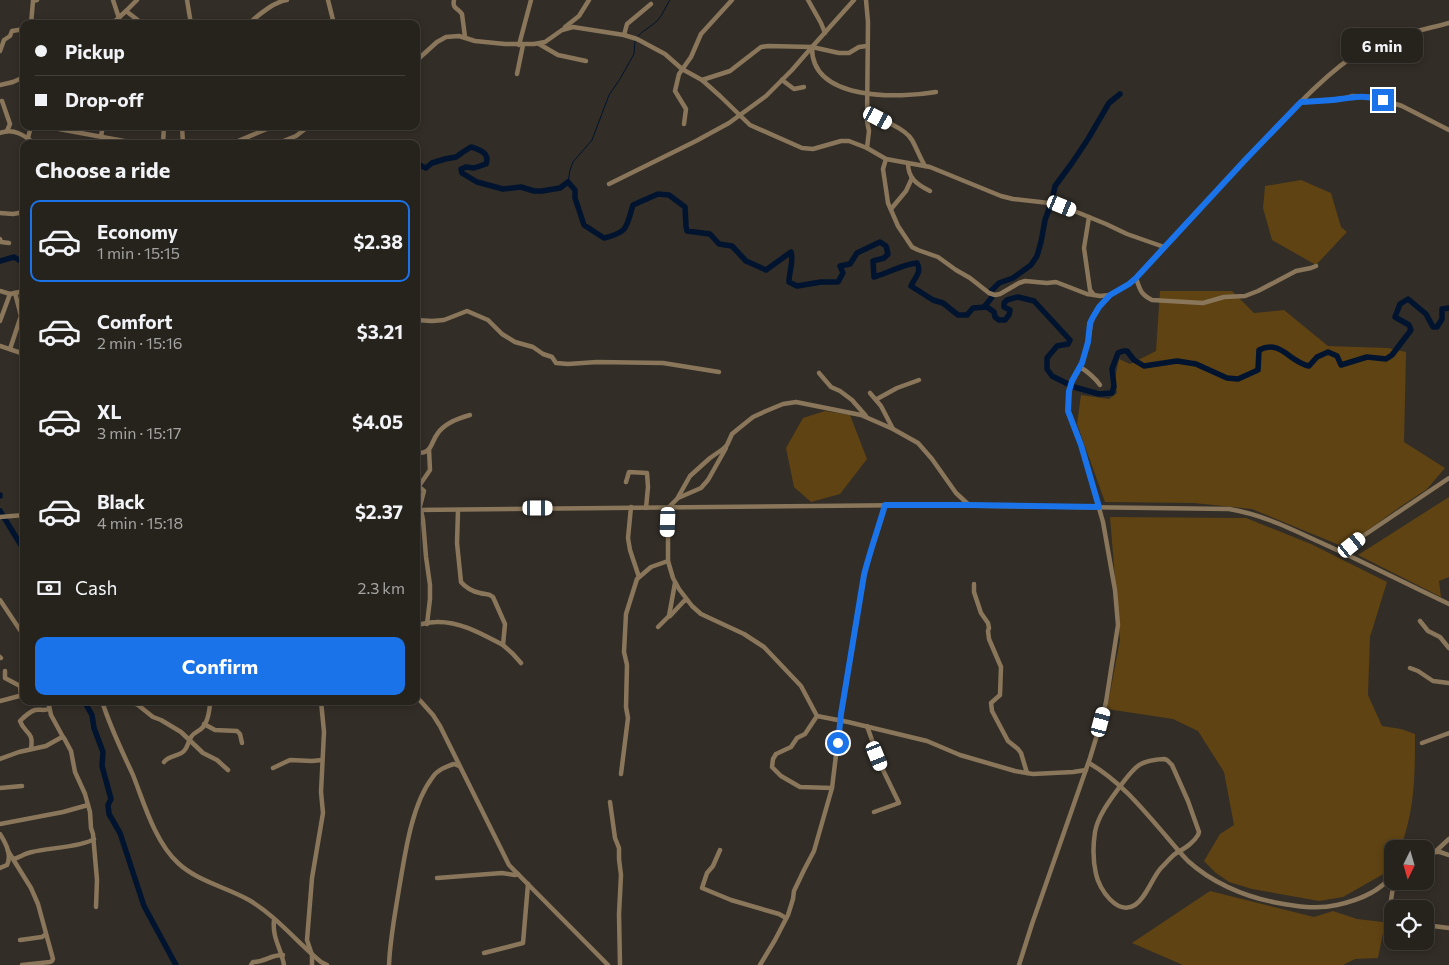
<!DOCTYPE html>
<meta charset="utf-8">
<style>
:root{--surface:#26221c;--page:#322f29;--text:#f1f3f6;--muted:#a4a4a3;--line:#423f3b;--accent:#1a73e8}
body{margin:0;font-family:Commissioner,sans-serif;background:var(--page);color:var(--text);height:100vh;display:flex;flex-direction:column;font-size:19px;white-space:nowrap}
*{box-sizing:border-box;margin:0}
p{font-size:16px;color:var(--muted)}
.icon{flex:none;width:28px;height:28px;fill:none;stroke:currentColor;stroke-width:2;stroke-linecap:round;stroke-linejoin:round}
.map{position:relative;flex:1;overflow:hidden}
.sheet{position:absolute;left:20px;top:140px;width:400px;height:565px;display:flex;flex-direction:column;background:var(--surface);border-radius:10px;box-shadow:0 2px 8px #0003,0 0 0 1px var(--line)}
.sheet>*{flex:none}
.banner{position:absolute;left:20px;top:20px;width:400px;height:110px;border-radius:10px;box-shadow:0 2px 8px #0003,0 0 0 1px var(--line);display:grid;align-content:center;height:110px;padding:0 15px;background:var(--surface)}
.needle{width:32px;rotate:185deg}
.buttons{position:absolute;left:1384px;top:840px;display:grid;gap:10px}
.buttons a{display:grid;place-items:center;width:50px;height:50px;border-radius:10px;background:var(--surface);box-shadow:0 2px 8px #0003,0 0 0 1px var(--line);font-size:25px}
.end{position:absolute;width:22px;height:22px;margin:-11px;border:6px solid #1a73e8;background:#fff;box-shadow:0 0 0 2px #fff}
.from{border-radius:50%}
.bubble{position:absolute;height:35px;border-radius:10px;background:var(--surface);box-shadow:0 2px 8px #0003,0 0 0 1px var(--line);font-size:16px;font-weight:700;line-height:35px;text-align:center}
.car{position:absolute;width:15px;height:30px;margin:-15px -8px;border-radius:6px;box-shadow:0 0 4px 1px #0007;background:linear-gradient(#fff 24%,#345 0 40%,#fff 0 76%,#345 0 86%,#fff 0)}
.banner b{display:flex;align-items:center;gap:18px;height:48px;font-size:19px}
.banner b+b{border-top:1px solid var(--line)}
.banner i{width:12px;height:12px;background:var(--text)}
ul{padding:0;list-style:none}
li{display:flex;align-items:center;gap:15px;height:82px;margin:0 10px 8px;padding:0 5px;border:2px solid transparent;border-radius:10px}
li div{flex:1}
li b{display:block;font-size:19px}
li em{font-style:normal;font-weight:700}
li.on{border-color:var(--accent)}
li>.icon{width:45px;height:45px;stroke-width:1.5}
h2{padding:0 15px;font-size:22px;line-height:60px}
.pay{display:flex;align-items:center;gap:12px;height:55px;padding:0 15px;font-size:19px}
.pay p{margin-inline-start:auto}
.action{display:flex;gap:10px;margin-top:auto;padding:10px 15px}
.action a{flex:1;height:58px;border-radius:10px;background:var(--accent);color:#fff;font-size:20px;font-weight:700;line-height:58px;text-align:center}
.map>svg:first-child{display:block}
</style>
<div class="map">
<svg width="1449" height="965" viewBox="0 0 1449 965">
<rect width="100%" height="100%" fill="#322d26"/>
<g fill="#5f4313">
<path d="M 1301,180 L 1331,193 L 1341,227 L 1347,232 L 1316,265 L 1272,240 L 1263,208 L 1265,186 Z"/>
<path d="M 1160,291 L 1232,291 L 1254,313 L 1284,310 L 1328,346 L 1388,348 L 1406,352 L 1404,442 L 1445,468 L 1427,489 L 1400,507 L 1344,547 L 1252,509 L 1194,503 L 1105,502 L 1077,424 L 1081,395 L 1109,399 L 1117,393 L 1115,379 L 1119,359 L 1130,364 L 1156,351 Z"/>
<path d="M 825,411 L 850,415 L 867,459 L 840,494 L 811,502 L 794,487 L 786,448 L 803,418 Z"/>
<path d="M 1449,497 L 1449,577 L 1439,581 L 1441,597 L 1358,555 Z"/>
<path d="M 1110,517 L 1246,518 L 1311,544 L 1387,582 L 1370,637 L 1368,695 L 1382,726 L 1401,729 L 1415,734 C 1415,775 1415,810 1400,849 L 1392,849 L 1392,864 L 1387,872 L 1343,897 L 1319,901 L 1252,889 L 1229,882 L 1216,873 L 1204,861 L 1220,834 L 1234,825 L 1224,772 L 1198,731 L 1173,719 L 1107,709 L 1120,640 Z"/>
<path d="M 1210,891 L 1314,917 L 1333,911 L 1357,919 L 1383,922 L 1383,933 L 1378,958 L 1355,959 L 1343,965 L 1183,965 L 1132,943 Z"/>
</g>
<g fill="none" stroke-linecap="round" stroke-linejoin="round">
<g stroke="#00142f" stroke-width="1">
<path d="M 637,37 C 643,30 651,27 657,21 C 663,15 665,7 670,0"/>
<path d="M 568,182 L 570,170 L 573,162 L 592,140 L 609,95 L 620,79 L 634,54 L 635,40"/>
</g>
<g stroke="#00142f" stroke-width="5.5">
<path d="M 416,161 L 421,166 L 426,168 L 432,163 L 445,159 L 456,157 L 463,152 L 471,147 C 480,150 490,153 486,164 L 474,168 L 466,167 L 461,169 L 462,173 L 477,182 L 503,189 L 521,187 L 534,191 L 542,191 L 560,188 L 568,182 L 575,190 L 575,198 L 584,225 L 604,238 C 629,232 626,227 633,205 L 658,194 L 669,195 L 685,207 L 686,226 L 687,231 L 710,234 L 719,244 L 732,246 L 746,261 L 766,270 L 791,252 C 794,261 789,272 789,282 L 797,286 L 821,282 L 838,282 L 843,273 L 840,266 L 850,264 L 857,253 L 880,242 L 886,246 L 888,254 L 884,258 L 873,261 L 874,277 C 889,273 903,264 917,263 C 922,272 915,277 911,286 L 933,300 L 943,303 L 958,315 L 967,315 L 973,308 L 987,307 L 994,312 L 995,317 L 999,320 L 1005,320 L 1009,315 L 1010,310 L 1004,307 L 1004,303 L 1007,300 L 1018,297 L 1034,301 L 1070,340 L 1068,344 L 1057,346 L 1047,358 L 1047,369 L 1052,376 L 1074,387 L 1099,394 L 1112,393 L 1114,386 L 1112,369 L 1118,353 L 1123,351 L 1127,351 L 1134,360 L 1144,366 L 1177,361 L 1196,364 L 1227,378 L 1238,379 L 1258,370 L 1259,350 C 1281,339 1289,362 1309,366 L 1317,357 L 1328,352 L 1337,356 L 1341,365 L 1367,357 L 1386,359 L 1392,355 L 1411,330 L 1409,325 L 1395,317 L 1400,304 L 1408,299 L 1426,314 L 1433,327 L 1437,327 L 1442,319 L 1442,309 L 1449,308"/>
<path d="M 0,261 L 14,257 L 24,263"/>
<path d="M 984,307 L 993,296 L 991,291 L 999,283 L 1013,278 L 1031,265 L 1037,256 L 1041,242 L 1045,220 L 1052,201 L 1055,186 L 1072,163 L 1088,139 L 1109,103 L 1120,94"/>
<path d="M 0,495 L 0,496"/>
<path d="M 0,511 L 24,550"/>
<path d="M 84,701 L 92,715 L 94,728 L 103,752 L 102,766 L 111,799 L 108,805 L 109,814 L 120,833 L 144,906 L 176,965"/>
</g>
<g stroke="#8a765a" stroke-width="4.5">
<path d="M 113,0 L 119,18"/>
<path d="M 187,0 L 191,24"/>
<path d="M 328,0 L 334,24"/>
<path d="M 454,0 C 452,9 458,8 462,14 L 465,37"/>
<path d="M 808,0 L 821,23 L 825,33"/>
<path d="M 866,0 L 868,22 L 867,121 L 869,131 L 867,148"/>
<path d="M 126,11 L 139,21 L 140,24"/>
<path d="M 31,24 L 33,1 L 37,0"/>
<path d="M 112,24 L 126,11 L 137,0"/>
<path d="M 248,24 C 259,15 273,2 287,0"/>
<path d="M 565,27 L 579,16 L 589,0"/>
<path d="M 624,35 L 627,24 L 651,4"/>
<path d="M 539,44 L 558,55 L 586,61"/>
<path d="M 519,45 L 531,0"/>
<path d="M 812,47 L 839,53 L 849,53 L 859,47 L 867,46"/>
<path d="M 812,48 C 812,102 901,98 936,92"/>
<path d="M 0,51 L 4,40 L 10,36 L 12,31 L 24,29"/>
<path d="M 416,61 L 437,42 L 446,37 L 459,36 L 475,41 L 505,44 L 534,44 L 545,42 L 562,30 L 573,27 L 624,35 L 637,39 L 665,54 L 682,69 L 702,80 L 730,71 L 761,47 L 768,46 L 812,47 L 854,0"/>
<path d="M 517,74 L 523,45"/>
<path d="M 702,80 L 720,96 L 750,125 L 802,148 L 813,149 L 841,141 L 849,141 L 867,148 L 886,159 L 930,167 L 1001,196 L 1013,199 L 1049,203 L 1062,206 L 1106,224 L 1127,234 L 1164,247"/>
<path d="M 782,80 L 794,89 L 804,87"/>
<path d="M 0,85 L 13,82 L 24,77"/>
<path d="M 2,101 L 10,124 L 7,131"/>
<path d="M 1301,102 L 1342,99 L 1353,96 L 1373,97 L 1402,106 L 1449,130"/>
<path d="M 867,115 C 881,119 905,128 912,140 C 917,149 920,158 925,166"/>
<path d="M 684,124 L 686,109 L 675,91 L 679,74 L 691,57 L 701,34 L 732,0"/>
<path d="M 53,126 L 59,129 L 140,144"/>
<path d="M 182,126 L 183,144"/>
<path d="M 0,133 C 14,128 24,135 35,144"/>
<path d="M 101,136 L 103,126"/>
<path d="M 28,138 L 31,126"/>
<path d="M 163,144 L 164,126"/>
<path d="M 231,144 L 274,126"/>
<path d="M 276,144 L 296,136 L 309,126"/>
<path d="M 886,159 L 883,169 L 888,203 L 898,226 L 912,247 L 918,250 L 938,257 L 956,270 L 970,278 L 989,293 L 995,295 L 1000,294 L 1019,283 L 1025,281 L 1047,283 L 1056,282 L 1087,294 L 1094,295"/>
<path d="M 908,163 C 908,178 916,184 930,191"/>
<path d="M 609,184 L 696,141 L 729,123 L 766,96 L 792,70 L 812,47"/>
<path d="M 891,209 L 906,191 L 912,178"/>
<path d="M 0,213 L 13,214 L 24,212"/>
<path d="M 1089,217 L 1084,248 L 1090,290 L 1094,295 L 1100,296 L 1110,295"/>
<path d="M 0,239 L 1,242 L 9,243"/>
<path d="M 1136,278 C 1140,289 1140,294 1152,300 L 1203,303 L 1224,297 L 1245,296 L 1258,291 L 1296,271 L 1311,268 L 1316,266"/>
<path d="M 0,291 L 10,294 L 24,291"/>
<path d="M 416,320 L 432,321 L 444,320 L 467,311 L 488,320 L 502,334 L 515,342 L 533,347 L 543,354 L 552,357 L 556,363 L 568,364 L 597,362 L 663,363 L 719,372"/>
<path d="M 0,321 L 10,294"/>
<path d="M 0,346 L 24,354"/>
<path d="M 10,349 L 21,316 L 15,293"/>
<path d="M 1080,367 C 1087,371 1096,379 1100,385"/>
<path d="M 819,373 L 831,387 L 840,391 L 852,400 L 866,416"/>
<path d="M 870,393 L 881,406 L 893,429"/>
<path d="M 877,399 L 897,388 L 919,380"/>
<path d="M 416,453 C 433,454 430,443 438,433 C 445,423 459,418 470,415"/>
<path d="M 626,482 L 629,472 L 647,473 L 648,487 L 646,508"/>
<path d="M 416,484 L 424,491 L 419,510"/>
<path d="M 419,486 L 430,470 L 429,449"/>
<path d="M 678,498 L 701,488 L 708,480 L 726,448"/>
<path d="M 969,505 L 956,493 L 932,459 L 918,443 L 893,429 L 861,415 L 796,402 L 783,404 L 766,411 L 753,417 L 738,429 L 732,434 L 727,445 L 723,449 L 710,458 L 690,476 L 677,499 L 668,508 L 668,561 L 673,578 L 679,589 L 692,606 L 701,614 L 744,634 L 764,647 L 801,686 L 817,716 L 848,722 L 927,741 L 960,755 L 1015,771 L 1033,774 L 1073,772 L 1086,770"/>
<path d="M 631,507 L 628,538 L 630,550 L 639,577"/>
<path d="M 416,510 L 917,505 L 1229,509 C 1260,514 1287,527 1315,540 C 1360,560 1404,583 1449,604"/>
<path d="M 421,510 L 423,520 L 426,557 L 430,585 L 430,599 L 427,624"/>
<path d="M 458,510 L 457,543 L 461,582 C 465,587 473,592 480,593 C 486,595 488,593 493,597 L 505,624 L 503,645 L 513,654 L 521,663"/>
<path d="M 0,517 L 24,515"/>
<path d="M 1348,555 L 1351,545 L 1363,536 L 1449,478"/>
<path d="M 974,584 L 974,592 L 981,613 L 988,623 L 989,628 L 988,631 L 989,639 L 1001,667 L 1000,695 L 991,703 L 992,711 L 1008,741 L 1018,749 L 1021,753 L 1027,773"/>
<path d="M 0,600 L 24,636"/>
<path d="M 670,616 L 684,601 L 687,600"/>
<path d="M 1420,621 L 1428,631 L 1440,637 L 1449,648"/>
<path d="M 416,625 C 423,624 429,622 436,622 C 460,621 482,634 503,645"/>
<path d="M 658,627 L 669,616 L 675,583"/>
<path d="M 0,657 L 1,658"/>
<path d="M 1410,668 L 1418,671 L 1433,681 L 1449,683"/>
<path d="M 5,671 L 5,678 L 20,686 L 21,695"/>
<path d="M 416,696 L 433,715 L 440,726 L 509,865 L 608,965"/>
<path d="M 0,701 L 23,695"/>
<path d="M 48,701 L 51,715 L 63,737"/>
<path d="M 102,701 C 110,727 122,751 133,775 C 144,803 155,842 178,863 C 197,881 226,887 249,900 C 276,916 297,942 321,962 L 327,965"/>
<path d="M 128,701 L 138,705 L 153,717 L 161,720 L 181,732 L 203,753 L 217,760 L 228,770"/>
<path d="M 817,716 L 805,734 L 797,738 L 791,747 L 776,754 L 773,759 L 772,767 L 781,776 L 800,787 L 832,788"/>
<path d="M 204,724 L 215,730 L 237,731 L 240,734 L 242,743"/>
<path d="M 867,726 L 882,768 L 899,803 L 874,812"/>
<path d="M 1422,743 L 1449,733"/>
<path d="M 31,749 C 34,730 25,735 20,721 C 25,716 29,712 35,710 C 40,709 44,711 49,709"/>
<path d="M 0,759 L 19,752 L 46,746 L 62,737 L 64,738 L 71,751 L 75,772 L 85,794 L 90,812 L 91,828 L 93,834 L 97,880 L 96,907"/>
<path d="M 1164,759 L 1167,760 L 1172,765 L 1188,801 L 1199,832 L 1198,835 C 1193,844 1183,849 1175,854 C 1170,858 1166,863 1161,868 C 1152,878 1146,898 1135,905 C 1117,916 1099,889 1096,874 C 1093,861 1093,845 1095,832 C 1098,815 1111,799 1121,785 C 1135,767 1139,760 1164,759 Z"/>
<path d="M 164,762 C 169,755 178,757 184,751 C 188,747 188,742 191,737 C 195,731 199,732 203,727 C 208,721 210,709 210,701"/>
<path d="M 1089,763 C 1120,781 1142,808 1166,836 C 1173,844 1180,853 1188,861 C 1211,882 1243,896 1273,902 C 1295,906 1315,910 1337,905 C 1356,901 1380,892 1392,875"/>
<path d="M 273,768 L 290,760 L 312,761 L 322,760"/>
<path d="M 621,774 L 628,718 L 626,707 L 627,665 L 624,652 L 626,614 L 637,579 L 651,567 L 668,561"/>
<path d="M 0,788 L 22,786"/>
<path d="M 610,802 L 615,838 L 619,848 L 619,859 L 621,875 L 619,914 L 620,965"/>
<path d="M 0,824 L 63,812 L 88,805"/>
<path d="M 0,834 C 6,843 12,855 7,865 L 0,868"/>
<path d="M 720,850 L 713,866 L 707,873 L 702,888 L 731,900 L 779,914 L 786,918"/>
<path d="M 8,851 L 31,888 L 38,904 L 53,959 L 52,961 L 50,962 L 22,965"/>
<path d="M 1425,852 L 1440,852 L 1449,855"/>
<path d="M 1435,852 L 1449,839"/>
<path d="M 14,859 C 20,857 26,853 32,852 C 47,848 82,847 94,839"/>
<path d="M 437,878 L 502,873 L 515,875 L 518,874"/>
<path d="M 274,920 C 272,938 281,948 284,965"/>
<path d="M 1392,920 L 1388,919 L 1394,881"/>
<path d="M 1425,925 L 1449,928"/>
<path d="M 20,940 L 42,937 L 46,934"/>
<path d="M 484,953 L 523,943 L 528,884"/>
<path d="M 251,965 L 253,962 C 266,962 269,955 283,955"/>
<path d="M 312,965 L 312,955 L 307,940 L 312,878 L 323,813 L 321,792 L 324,732 L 321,701"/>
<path d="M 389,965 C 390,939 395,914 399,889 C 405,855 411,806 432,778 C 437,770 445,767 454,764 L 459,766"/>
<path d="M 760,965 L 775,940 L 788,915 L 793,899 L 794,891 L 804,870 L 814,851 L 832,788 L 841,714 L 864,575 C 870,551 879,529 885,505"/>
<path d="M 1019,965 L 1032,924 L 1090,758 L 1101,722 L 1106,702 L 1118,625 L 1115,590 L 1103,522 L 1081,445 L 1068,411 L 1069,391 L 1072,381 L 1082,363 L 1088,342 L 1091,323 L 1093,317 L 1099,307 L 1110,295 L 1129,284 L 1136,278 C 1181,229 1226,179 1273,131 C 1298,104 1331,69 1363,50 C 1387,36 1421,31 1449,23"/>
</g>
</g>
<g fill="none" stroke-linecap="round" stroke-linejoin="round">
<path stroke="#1a73e8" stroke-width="6" d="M 838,743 L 841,714 L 864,575 C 870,551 878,529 885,505 L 969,505 L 1099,507 L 1081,445 L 1068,411 L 1069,391 L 1072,381 L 1082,363 L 1088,342 L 1090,323 L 1093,317 L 1099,307 L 1110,295 L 1129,284 L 1136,278 L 1246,159 L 1301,102 C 1314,101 1327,101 1340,99 C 1358,97 1364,95 1383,100"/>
</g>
</svg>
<div class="buttons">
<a><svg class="needle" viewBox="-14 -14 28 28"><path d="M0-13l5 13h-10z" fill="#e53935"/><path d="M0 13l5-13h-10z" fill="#a4a4a3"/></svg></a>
<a><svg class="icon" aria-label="locate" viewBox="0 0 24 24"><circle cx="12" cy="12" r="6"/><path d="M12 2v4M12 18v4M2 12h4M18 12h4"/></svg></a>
</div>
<i class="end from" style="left:838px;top:743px"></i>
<i class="end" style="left:1383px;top:100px"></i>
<div class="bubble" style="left:1341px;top:28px;width:82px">6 min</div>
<i class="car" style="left:878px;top:118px;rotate:118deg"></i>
<i class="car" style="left:1062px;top:206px;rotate:112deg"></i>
<i class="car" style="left:538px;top:508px;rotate:90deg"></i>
<i class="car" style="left:668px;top:522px;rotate:182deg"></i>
<i class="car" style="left:1352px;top:545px;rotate:51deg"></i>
<i class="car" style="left:1101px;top:722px;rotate:15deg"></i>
<i class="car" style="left:877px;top:756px;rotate:158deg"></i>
<div class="banner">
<b><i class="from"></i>Pickup</b>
<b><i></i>Drop-off</b>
</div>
<section class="sheet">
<h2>Choose a ride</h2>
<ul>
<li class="on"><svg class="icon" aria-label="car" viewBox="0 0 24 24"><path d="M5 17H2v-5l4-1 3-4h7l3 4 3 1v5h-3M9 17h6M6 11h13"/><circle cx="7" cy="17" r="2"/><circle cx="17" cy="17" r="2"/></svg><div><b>Economy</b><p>1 min · 15:15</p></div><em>$2.38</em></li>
<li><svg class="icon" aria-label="car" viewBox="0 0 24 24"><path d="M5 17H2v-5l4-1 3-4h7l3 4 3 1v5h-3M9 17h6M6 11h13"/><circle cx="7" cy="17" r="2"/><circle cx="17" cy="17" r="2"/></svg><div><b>Comfort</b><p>2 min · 15:16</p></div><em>$3.21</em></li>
<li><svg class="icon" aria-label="car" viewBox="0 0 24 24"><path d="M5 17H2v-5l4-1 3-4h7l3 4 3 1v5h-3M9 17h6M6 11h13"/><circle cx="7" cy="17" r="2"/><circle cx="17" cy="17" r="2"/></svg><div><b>XL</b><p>3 min · 15:17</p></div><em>$4.05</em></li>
<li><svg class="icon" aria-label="car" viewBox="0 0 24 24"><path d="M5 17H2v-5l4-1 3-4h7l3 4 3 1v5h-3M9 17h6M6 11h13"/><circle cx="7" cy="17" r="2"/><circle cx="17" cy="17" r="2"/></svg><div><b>Black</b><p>4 min · 15:18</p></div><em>$2.37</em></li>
</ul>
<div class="pay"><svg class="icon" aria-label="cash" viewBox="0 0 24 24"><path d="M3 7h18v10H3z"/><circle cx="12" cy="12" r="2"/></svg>Cash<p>2.3 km</p></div>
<div class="action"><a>Confirm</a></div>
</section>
</div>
